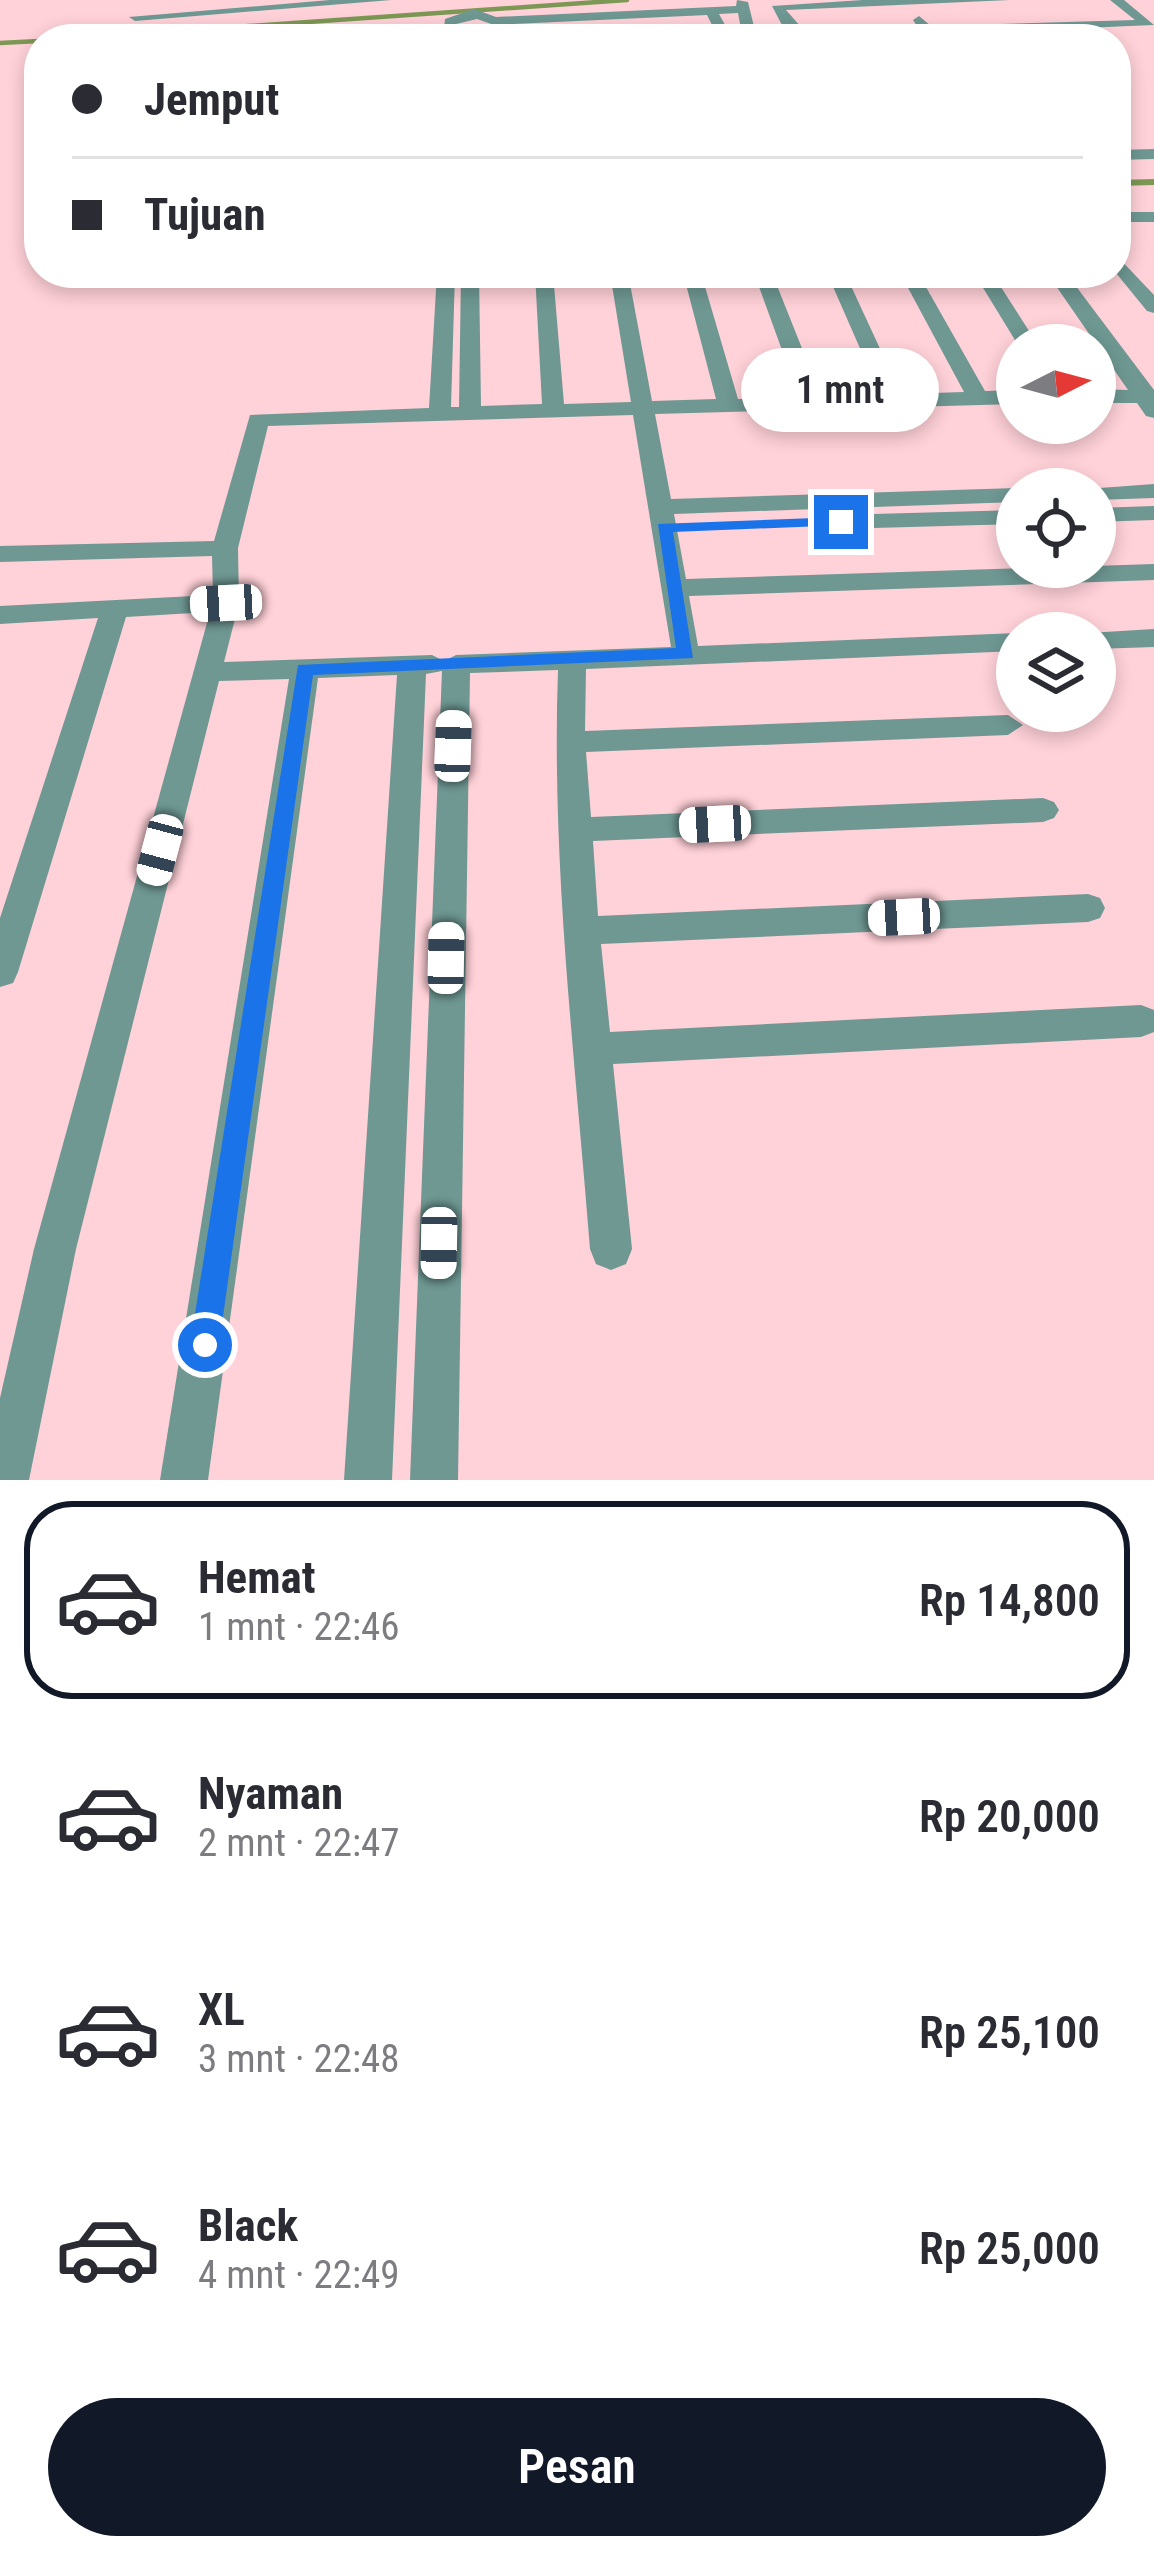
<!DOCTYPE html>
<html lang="id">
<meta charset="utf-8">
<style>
:root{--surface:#fff;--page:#f2f2f3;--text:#2b2b33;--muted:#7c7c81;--line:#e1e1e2;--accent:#111827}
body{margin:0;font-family:"Roboto Condensed",sans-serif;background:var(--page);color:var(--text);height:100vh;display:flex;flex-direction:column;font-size:45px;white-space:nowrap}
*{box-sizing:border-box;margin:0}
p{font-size:39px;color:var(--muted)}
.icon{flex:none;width:66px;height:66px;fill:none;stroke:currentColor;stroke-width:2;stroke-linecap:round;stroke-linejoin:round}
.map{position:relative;height:1480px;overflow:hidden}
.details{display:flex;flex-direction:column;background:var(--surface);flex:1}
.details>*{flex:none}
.banner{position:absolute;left:24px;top:24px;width:1107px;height:264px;border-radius:48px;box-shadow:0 6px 18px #0003;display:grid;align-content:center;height:264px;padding:0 48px;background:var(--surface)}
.needle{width:78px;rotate:84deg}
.buttons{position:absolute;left:996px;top:324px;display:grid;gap:24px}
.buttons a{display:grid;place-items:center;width:120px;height:120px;border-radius:50%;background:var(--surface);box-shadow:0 6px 18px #0003;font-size:60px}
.end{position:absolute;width:54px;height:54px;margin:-27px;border:15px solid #1a73e8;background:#fff;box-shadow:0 0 0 6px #fff}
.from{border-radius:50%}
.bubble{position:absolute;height:84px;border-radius:42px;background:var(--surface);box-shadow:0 6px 18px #0003;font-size:39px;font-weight:600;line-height:84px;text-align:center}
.car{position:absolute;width:36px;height:72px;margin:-36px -18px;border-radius:15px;box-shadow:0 0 9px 3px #0007;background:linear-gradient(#fff 24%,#345 0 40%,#fff 0 76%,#345 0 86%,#fff 0)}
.banner b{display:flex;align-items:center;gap:42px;height:114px;font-size:45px}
.banner b+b{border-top:3px solid var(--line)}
.banner i{width:30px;height:30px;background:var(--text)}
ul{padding:21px 0 0;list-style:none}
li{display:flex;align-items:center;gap:36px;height:198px;margin:0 24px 18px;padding:0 24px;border:6px solid transparent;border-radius:48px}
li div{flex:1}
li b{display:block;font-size:45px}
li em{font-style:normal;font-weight:600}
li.selected{border-color:var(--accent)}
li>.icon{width:108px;height:108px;stroke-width:1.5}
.primary-button{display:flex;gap:24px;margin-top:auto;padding:24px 48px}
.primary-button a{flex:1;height:138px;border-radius:72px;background:var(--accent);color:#fff;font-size:48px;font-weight:600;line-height:138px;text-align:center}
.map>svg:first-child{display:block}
</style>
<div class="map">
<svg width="1154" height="1480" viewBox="0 0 1154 1480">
<rect width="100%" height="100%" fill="#ffd1d8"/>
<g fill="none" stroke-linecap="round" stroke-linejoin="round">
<g stroke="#7c9854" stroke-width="4.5">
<path d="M 60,39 L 627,0"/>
<path d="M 0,43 L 39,41"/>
</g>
<path stroke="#7c9854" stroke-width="6" d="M 1116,183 L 1154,182"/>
<g fill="#6f9893" fill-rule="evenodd">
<path d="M 330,0 L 391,0 L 135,21 L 129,17 Z"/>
<path d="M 737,0 L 748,2 L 757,39 L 743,39 L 738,13 L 719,14 L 733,39 L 719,39 L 707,15 L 494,25 L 477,19 L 456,24 L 457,39 L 443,39 L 445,19 L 474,9 L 496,17 L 736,6 Z"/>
<path d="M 863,0 L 1010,0 L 786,10 L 801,27 L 917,26 L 913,20 L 919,16 L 931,26 L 1135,20 L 1110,0 L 1124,0 L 1154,25 L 936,34 L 940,39 L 926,39 L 923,34 L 798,35 L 784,29 L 772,6 Z"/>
<path d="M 1154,149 L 1154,159 L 1116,160 L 1116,150 Z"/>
<rect x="1116" y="212" width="38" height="10"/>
<path d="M 1116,255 L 1154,295 L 1154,313 L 1147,311 L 1116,273 Z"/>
<path d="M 437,273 L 455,273 L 451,407 L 459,407 L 461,273 L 479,273 L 481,406 L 542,404 L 535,273 L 553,273 L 564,404 L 631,402 L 610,273 L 628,273 L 652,401 L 716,399 L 683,273 L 701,273 L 738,399 L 799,397 L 754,273 L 772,273 L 821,396 L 880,394 L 827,273 L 845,273 L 901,394 L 964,392 L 900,273 L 918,273 L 985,391 L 1017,390 L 1017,404 L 655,414 L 671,499 L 1017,488 L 1022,489 L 1017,489 L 1017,502 L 674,514 L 686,579 L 1154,564 L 1154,580 L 689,596 L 698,646 L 1017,633 L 1017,651 L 586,669 L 585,731 L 1008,715 L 1023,725 L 1008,735 L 586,752 L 591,817 L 1043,798 L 1054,802 L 1059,810 L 1054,818 L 1043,822 L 593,841 L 598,916 L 1088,894 L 1100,898 L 1105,908 L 1100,918 L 1088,922 L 601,944 L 610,1032 L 1141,1005 L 1154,1010 L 1154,1032 L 1141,1037 L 613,1064 L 632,1249 L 626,1264 L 611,1270 L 596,1264 L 590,1249 C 575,1057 551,862 558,670 L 470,673 L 458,1480 L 410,1480 L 442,671 L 426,674 L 392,1480 L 344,1480 L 397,675 L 318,678 L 208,1480 L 160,1480 L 289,679 L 219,681 L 76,1249 L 29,1480 L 0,1480 L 0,1398 L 34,1249 L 210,612 L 126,617 L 18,972 L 13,983 L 0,987 L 0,918 L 98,618 L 0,624 L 0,606 L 213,595 L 212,556 L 0,562 L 0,546 L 214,541 L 250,415 L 429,408 ZM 633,415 L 671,647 L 456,655 L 444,661 L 432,655 L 224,662 L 239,603 L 238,548 L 268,426 Z"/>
<path d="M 974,273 L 992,273 L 1038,345 L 1018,345 Z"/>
<path d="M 1047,273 L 1066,273 L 1154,390 L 1154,418 L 1146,416 L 1137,403 L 1095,403 L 1095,389 L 1128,390 Z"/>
<path d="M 1154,484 L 1154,498 L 1095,500 L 1095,489 L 1086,489 Z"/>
<path d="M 1154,506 L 1154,520 L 1095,522 L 1095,508 Z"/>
<path d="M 1017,510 L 1017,524 L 838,529 L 826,522 L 838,515 Z"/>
<path d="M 1154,629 L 1154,647 L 1095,649 L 1095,633 L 1088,633 Z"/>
</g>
</g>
<path fill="#1a73e8" d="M 841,517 L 846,519 L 846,525 L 673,532 L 693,658 L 313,675 L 219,1345 L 215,1355 L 205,1359 L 194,1355 L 190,1345 L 298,665 L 676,648 L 658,524 Z"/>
</svg>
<div class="buttons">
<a><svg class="needle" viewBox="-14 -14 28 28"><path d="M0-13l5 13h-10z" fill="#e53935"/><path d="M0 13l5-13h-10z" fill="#7c7c81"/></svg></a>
<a><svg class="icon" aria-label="locate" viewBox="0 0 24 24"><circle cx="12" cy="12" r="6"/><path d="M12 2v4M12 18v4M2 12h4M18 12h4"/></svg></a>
<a><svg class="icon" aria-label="layers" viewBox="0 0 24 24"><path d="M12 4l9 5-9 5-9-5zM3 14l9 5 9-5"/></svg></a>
</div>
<i class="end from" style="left:205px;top:1345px"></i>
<i class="end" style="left:841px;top:522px"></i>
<div class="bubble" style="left:741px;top:348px;width:198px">1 mnt</div>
<i class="car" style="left:226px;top:603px;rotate:267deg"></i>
<i class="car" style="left:453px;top:746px;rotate:2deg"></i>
<i class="car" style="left:715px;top:824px;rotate:267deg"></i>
<i class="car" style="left:160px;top:850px;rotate:195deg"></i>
<i class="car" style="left:904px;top:917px;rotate:267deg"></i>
<i class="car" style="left:446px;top:958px;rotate:1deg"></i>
<i class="car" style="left:439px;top:1243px;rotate:181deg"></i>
<div class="banner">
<b><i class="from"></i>Jemput</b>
<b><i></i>Tujuan</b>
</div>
</div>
<section class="details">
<ul>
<li class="selected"><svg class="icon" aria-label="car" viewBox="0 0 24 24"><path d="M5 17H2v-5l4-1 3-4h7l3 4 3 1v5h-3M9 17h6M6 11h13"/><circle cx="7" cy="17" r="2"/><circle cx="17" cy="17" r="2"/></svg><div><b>Hemat</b><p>1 mnt · 22:46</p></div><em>Rp 14,800</em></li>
<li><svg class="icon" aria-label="car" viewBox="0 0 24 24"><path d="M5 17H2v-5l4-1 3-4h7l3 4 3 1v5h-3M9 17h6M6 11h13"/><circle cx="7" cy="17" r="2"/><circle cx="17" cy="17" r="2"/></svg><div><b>Nyaman</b><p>2 mnt · 22:47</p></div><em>Rp 20,000</em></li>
<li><svg class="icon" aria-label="car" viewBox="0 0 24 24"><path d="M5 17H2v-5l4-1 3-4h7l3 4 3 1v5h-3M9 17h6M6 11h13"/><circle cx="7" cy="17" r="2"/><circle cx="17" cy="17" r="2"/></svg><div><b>XL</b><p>3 mnt · 22:48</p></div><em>Rp 25,100</em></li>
<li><svg class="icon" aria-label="car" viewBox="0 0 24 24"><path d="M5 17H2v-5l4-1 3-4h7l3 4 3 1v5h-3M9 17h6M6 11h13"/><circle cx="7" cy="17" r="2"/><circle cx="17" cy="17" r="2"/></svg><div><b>Black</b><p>4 mnt · 22:49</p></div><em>Rp 25,000</em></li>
</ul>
<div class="primary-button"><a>Pesan</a></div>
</section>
